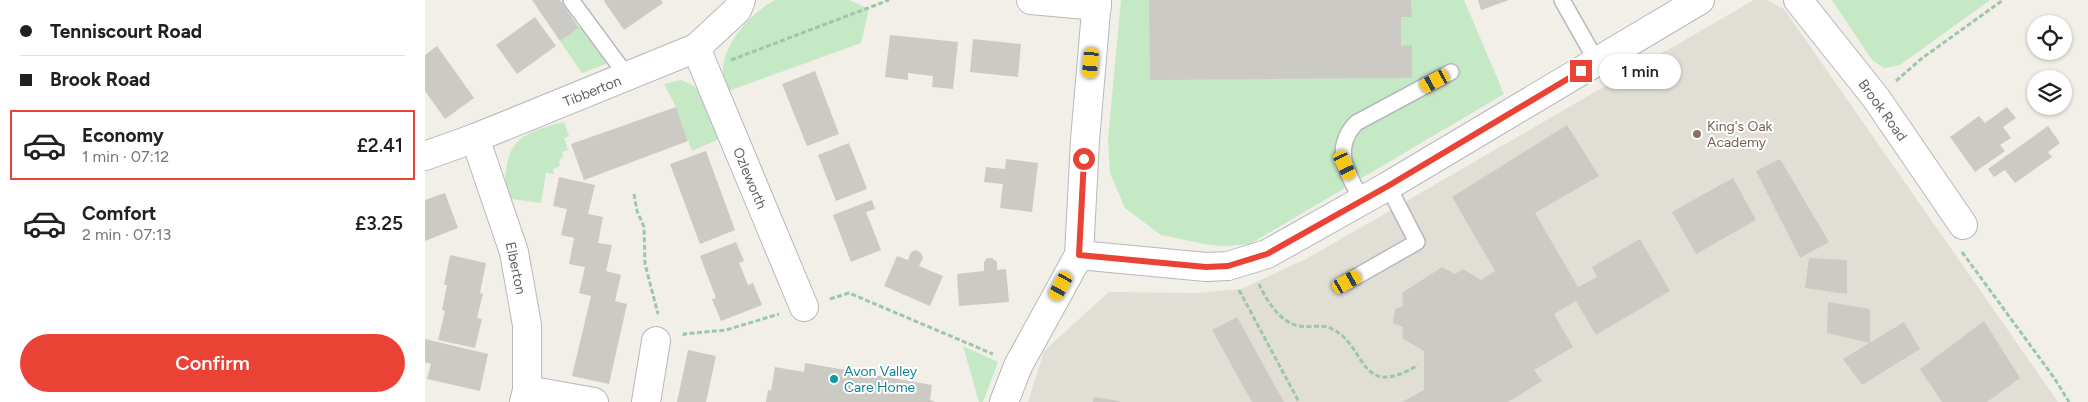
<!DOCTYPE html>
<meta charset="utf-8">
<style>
:root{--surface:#fff;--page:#f6f6f6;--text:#202124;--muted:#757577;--line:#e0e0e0;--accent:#ea4335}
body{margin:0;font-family:Figtree,sans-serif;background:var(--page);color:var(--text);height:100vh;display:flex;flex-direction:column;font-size:19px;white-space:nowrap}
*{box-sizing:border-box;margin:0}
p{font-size:16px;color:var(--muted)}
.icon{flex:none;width:28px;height:28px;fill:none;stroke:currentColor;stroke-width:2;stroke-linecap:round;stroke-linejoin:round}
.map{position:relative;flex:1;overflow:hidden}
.sheet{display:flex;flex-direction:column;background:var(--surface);width:425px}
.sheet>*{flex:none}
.guide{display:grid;align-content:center;height:110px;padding:0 20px;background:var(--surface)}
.buttons{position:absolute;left:1602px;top:15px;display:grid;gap:10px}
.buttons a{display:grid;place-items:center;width:45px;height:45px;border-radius:50%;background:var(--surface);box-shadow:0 1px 4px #0004;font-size:25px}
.end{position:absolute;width:22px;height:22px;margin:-11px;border:6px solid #ea4335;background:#fff;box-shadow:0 0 0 2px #fff}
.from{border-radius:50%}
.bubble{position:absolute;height:35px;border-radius:18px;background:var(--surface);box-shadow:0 1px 4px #0004;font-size:16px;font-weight:600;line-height:35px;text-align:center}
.car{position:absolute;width:15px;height:30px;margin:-15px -8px;border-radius:6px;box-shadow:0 0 4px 1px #0007;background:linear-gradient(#f5c518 24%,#345 0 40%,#f5c518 0 76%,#345 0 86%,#f5c518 0)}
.guide b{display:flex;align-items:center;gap:18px;height:48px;font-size:19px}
.guide b+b{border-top:1px solid var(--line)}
.guide i{width:12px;height:12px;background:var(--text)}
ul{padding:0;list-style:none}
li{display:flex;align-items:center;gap:15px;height:70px;margin:0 10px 8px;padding:0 10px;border:2px solid transparent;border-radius:0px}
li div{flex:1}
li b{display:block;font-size:19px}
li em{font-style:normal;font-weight:600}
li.on{border-color:var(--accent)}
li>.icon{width:45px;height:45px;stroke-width:1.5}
.button{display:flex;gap:10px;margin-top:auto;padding:10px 20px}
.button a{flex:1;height:58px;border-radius:30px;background:var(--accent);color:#fff;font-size:20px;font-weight:600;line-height:58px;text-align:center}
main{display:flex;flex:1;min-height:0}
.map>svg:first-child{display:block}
</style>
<main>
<section class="sheet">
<div class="guide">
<b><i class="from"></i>Tenniscourt Road</b>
<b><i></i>Brook Road</b>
</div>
<ul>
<li class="on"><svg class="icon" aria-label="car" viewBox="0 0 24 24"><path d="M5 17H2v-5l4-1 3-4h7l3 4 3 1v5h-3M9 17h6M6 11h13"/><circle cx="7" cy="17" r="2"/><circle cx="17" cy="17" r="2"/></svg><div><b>Economy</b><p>1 min · 07:12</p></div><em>£2.41</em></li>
<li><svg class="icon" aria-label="car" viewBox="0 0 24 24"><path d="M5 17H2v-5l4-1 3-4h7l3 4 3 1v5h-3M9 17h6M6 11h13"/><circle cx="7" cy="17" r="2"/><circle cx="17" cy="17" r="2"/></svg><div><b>Comfort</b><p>2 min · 07:13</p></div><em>£3.25</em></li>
</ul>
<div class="button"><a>Confirm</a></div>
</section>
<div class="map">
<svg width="1663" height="402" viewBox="0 0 1663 402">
<rect width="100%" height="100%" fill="#f1efe8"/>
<path fill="#e1ded6" d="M 1329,0 L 1342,0 L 1359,9 L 1633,402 L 603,402 L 619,351 L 684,292 L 772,293 L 816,289 L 883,258 Z"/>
<g fill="#c5e8c5">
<path d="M 350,0 L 424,0 L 444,9 L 436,43 L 303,91 C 302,86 299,81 298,76 C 295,46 326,13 350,0 Z"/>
<path d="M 696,0 L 1039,0 L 1079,94 L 825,244 L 798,246 L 779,244 L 736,235 L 700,208 L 685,173 L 683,139 Z"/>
<path d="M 1407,0 L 1565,0 L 1475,65 L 1459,68 L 1447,60 Z"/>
<path d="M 163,27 L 182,55 L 183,63 L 157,73 L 135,41 L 154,28 Z"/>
<path d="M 256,80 L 267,85 L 277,93 L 294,139 L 267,151 L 251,107 L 239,84 Z"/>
<path d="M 139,122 L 144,136 L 139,138 L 143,150 L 137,152 L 138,157 L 134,160 L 135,166 L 128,169 L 129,174 L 121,173 L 116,203 L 80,198 C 79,146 88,134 139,122 Z"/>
<path d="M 538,346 L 573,362 L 558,402 L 554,402 Z"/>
</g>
<g fill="#cccac5">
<path d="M 107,0 L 135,0 L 154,28 L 135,41 Z"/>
<path d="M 180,0 L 236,0 L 238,3 L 199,30 L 179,1 Z"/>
<path d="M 724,0 L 986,0 L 987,17 L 976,17 L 976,46 L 987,45 L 987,78 L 725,80 Z"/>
<path d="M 1053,0 L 1084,0 L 1056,10 Z"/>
<path d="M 110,17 L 131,46 L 92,74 L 71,45 Z"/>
<path d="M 465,35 L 533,42 L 528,89 L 507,87 L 508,76 L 483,73 L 483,80 L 460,77 Z"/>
<path d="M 548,39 L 596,44 L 593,77 L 545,72 Z"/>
<path d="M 12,46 L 49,98 L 20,119 L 0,91 L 0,55 Z"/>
<path d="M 390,71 L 414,134 L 382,146 L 357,84 Z"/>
<path d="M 251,107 L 263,141 L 159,180 L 146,144 Z"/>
<path d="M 1582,107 L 1591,118 L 1578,127 L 1586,138 L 1575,145 L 1580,151 L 1550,172 L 1525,137 L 1554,116 L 1560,123 Z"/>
<path d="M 1142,125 L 1174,176 L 1110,213 L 1153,287 L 1172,277 L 1167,267 L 1215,239 L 1245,291 L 1171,335 L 1151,301 L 1129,314 L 1148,347 L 1109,370 L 1117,381 L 1083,402 L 977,402 L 999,390 L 999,351 L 977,338 L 978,327 L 968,323 L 970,309 L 978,306 L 977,293 L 1017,267 L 1030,274 L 1038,269 L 1056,280 L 1070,271 L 1027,197 Z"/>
<path d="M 1623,126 L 1635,143 L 1623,152 L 1627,157 L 1590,183 L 1580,170 L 1569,177 L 1563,169 Z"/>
<path d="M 424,143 L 442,189 L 411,201 L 393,155 Z"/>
<path d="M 281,151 L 310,230 L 275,244 L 245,164 Z"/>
<path d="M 581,159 L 613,163 L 607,212 L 575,208 L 578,184 L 559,182 L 561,167 L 580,169 Z"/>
<path d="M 1355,159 L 1404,242 L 1375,258 L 1331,171 Z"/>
<path d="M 134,177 L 170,185 L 163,214 L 178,217 L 173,243 L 187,245 L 181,271 L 196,275 L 190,301 L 202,304 L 184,384 L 147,376 L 166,296 L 154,293 L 160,267 L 144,264 L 149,238 L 136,235 L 142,209 L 128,206 Z"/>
<path d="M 1308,178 L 1331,220 L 1271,254 L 1247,212 Z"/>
<path d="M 20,193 L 33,228 L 0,241 L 0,200 Z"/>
<path d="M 447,200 L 450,209 L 441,212 L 456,250 L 426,262 L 408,215 Z"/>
<path d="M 311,242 L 319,261 L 314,263 L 323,285 L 328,283 L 337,305 L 296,321 L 287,299 L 291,298 L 275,256 Z"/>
<path d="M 491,250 L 496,253 L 498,258 L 494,266 L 518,276 L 505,306 L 459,286 L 472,256 L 483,260 L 486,252 Z"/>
<path d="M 25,255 L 61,263 L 55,293 L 58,294 L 52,318 L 57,319 L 50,348 L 13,340 L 20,311 L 17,310 L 22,285 L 19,285 Z"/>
<path d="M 562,258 L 567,258 L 572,262 L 572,270 L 581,269 L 584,302 L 534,306 L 532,274 L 559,271 L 559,262 Z"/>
<path d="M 1384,258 L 1422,260 L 1422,294 L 1380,288 Z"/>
<path d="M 1403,302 L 1445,309 L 1445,343 L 1402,333 Z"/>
<path d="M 812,317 L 859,402 L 827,402 L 787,330 Z"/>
<path d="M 1559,321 L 1595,378 L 1562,402 L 1517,402 L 1495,369 Z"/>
<path d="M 1479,322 L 1495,349 L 1437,385 L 1418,359 Z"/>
<path d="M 0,339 L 63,354 L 55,391 L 2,379 L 6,364 L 0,362 Z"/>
<path d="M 263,350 L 291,356 L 281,402 L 252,402 Z"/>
<path d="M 380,363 L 507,385 L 505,400 L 511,402 L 341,402 L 343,390 L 346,391 L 350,367 L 379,372 Z"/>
<path d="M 669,397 L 695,401 L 695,402 L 668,402 Z"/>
</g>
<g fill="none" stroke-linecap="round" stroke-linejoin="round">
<defs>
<g id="service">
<path d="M 146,0 L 202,76"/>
<path d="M 1137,0 L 1172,62"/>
<path d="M 937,201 C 923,173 906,150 931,123 L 1026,72"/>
<path d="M 922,282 L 992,242 L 963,186"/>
</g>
<g id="minor">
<path d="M 606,0 L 672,6"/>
<path d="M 1373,0 L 1451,98 L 1538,225"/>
<path d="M 271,48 L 379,307"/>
<path d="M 50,138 L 89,252 L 102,325 L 102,390 L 99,402"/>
<path d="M 0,156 L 50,138 L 271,48 L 312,10 L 316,0"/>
<path d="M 654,255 L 781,267 L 803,266 L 842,254 L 963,186 L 1275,0"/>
<path d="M 102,390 L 169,402"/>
<path d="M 221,402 L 231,341"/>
</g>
<path id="tertiary" d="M 579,402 L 593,366 L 654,255 L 660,140 L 672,0"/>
</defs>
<use href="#service" stroke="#b5b8bc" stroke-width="18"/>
<use href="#minor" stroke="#b5b8bc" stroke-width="30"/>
<use href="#tertiary" stroke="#b5b8bc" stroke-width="30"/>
<g stroke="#9cc7a9" stroke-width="3" stroke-dasharray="5 2.5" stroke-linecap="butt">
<path d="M 306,60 L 464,0"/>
<path d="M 1471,81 L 1496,59 L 1578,0"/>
<path d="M 209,194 L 212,211 L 219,227 L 220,264 L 233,314"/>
<path d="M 1537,252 L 1630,379 L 1644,402"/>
<path d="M 834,284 C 841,300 856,324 875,326 C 885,328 896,324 905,328 C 943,344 932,402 993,365"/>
<path d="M 814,290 L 874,402"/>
<path d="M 405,299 L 424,293 L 568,354"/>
<path d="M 259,336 L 259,334 L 301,330 L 354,314"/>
</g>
<use href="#service" stroke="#fff" stroke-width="15"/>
<use href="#minor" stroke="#fff" stroke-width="28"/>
<use href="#tertiary" stroke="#fff" stroke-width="28"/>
</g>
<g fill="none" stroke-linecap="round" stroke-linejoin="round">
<path stroke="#ea4335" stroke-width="6" d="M 659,159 L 654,255 L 781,267 L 803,266 L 842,254 L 963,186 L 1156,71"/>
</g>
<circle fill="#8d6e63" stroke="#fff" stroke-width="2" cx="1272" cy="134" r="5"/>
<circle fill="#0f9aa8" stroke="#fff" stroke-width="2" cx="409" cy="379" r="5"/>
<g text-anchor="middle" stroke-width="4" stroke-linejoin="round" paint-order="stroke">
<g font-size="14" fill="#5f6368" stroke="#fff">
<text transform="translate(167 91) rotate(-22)" y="5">Tibberton</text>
<text transform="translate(1458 110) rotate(54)" y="5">Brook Road</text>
<text transform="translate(325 178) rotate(67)" y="5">Ozleworth</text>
<text transform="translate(91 268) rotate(78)" y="5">Elberton</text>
</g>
<g font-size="14" fill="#785e54" stroke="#fff" text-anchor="start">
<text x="1282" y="131">King's Oak<tspan x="1282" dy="16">Academy</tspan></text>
</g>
<g font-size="14" fill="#0d838f" stroke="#fff" text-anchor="start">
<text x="419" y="376">Avon Valley<tspan x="419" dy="16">Care Home</tspan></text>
</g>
</g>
</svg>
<div class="buttons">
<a><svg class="icon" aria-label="locate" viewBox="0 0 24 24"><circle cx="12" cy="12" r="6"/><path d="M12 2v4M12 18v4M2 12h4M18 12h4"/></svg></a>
<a><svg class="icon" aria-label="layers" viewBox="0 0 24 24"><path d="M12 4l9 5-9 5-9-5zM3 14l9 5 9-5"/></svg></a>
</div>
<i class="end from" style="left:659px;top:159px"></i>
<i class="end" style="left:1156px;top:71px"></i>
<div class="bubble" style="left:1174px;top:54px;width:82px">1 min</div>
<i class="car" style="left:666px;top:63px;rotate:185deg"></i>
<i class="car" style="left:1010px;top:81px;rotate:242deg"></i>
<i class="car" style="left:920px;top:165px;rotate:155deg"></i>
<i class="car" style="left:922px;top:282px;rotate:60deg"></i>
<i class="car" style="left:636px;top:286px;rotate:209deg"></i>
</div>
</main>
